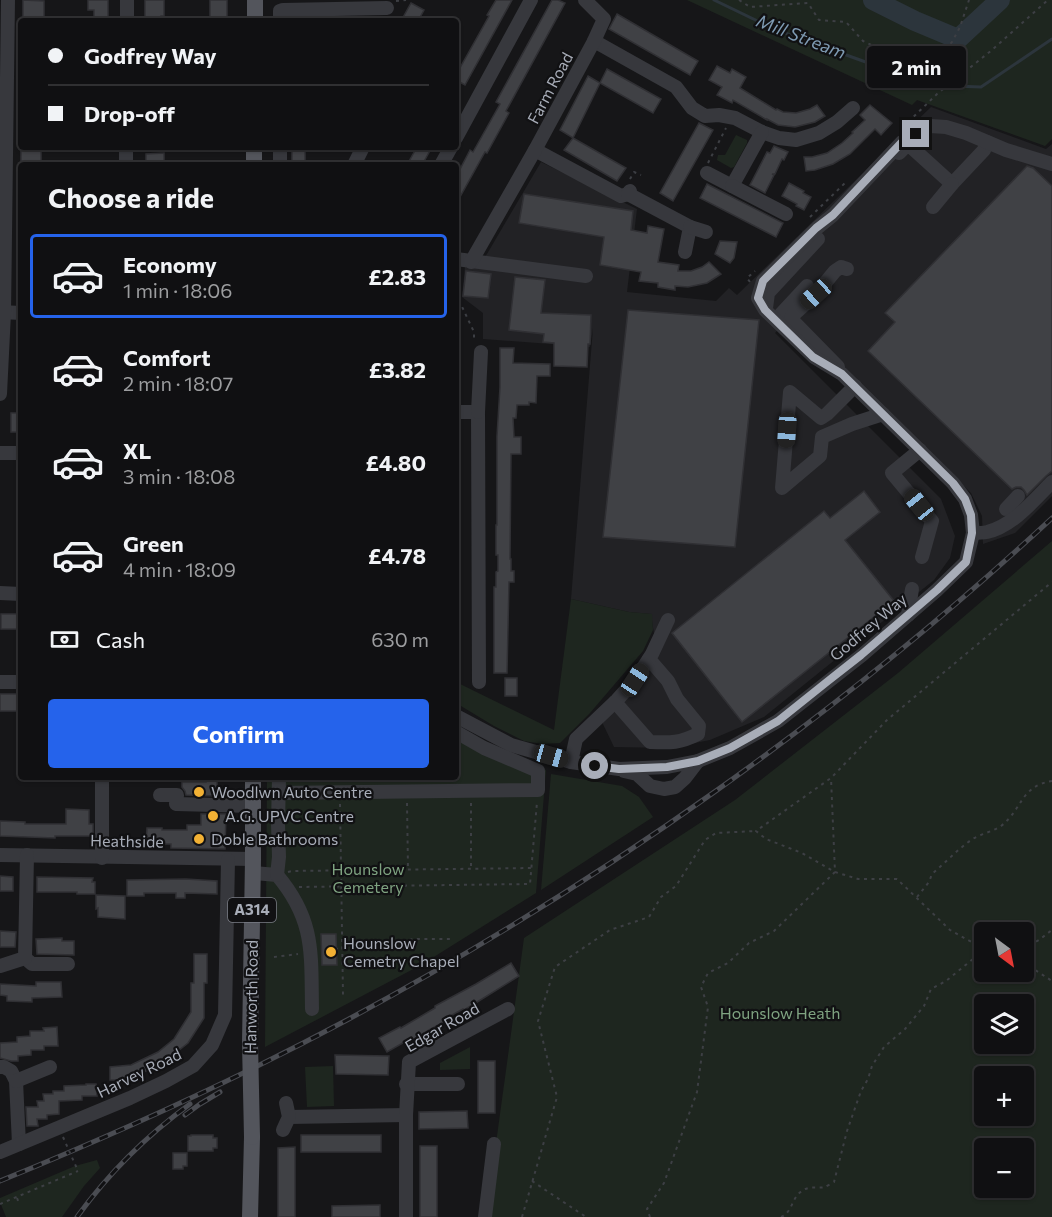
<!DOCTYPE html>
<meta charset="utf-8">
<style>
:root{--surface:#101012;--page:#1e1e20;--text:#f1f3f6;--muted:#9c9d9f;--line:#303032;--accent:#2563eb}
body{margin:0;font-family:Commissioner,sans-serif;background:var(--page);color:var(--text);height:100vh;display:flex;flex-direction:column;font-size:22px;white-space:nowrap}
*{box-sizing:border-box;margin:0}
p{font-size:20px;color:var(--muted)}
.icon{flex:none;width:33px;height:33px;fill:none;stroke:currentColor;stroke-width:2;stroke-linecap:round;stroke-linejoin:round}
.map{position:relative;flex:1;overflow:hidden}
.panel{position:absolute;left:18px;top:162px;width:441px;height:618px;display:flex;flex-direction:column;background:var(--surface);border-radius:6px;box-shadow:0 2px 4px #0004,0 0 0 2px var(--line)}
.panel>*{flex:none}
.banner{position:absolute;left:18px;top:18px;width:441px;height:132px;border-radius:6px;box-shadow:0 2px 4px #0004,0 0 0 2px var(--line);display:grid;align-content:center;height:132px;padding:0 30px;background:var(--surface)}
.needle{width:39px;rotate:148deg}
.controls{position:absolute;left:974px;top:922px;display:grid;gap:12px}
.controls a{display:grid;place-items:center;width:60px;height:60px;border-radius:6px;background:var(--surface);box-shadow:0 2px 4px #0004,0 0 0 2px var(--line);font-size:30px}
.end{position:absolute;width:27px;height:27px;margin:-14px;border:8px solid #a8adb8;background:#111;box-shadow:0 0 0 3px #111}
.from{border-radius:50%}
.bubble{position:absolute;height:42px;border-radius:6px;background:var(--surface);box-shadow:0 2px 4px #0004,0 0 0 2px var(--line);font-size:20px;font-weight:700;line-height:42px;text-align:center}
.car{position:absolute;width:18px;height:36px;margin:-18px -9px;border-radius:8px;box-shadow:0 0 4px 2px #0007;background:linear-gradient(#222 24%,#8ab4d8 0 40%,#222 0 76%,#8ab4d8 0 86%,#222 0)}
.banner b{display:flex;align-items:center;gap:21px;height:57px;font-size:22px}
.banner b+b{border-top:2px solid var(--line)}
.banner i{width:15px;height:15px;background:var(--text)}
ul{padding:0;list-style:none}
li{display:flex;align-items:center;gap:18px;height:84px;margin:0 12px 9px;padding:0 18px;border:3px solid transparent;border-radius:6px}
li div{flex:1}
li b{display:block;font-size:22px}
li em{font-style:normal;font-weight:700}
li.active{border-color:var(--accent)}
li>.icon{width:54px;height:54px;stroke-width:1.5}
h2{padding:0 30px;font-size:27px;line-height:72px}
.pay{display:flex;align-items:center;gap:15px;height:66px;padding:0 30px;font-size:22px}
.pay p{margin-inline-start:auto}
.primary-button{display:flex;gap:12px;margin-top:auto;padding:12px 30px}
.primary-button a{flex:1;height:69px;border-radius:6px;background:var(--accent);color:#fff;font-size:24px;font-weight:700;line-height:69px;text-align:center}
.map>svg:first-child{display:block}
</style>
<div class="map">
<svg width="1052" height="1217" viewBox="0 0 1052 1217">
<rect width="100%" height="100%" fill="#161618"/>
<path fill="#222225" d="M 931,107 L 1046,149 L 1052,144 L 1052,496 L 1015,533 L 983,544 L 982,516 L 971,493 L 790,317 L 775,333 L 941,499 L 955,536 L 950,558 L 934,580 L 764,717 L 710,740 L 669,748 L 614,747 L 602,722 L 655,640 L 651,614 L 629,612 L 571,599 L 593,328 L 590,347 L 483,339 L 483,313 L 462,297 L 465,267 L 474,268 L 487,254 L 541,162 L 637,209 L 627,292 L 716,301 L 729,288 L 737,295 Z"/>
<g fill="#1e261f" fill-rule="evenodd">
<path d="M 687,0 L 1052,0 L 1052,139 L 1045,146 L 917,100 L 912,105 Z"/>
<path d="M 736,135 L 747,140 L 747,143 L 734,167 L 731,168 L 717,160 L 718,155 L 725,155 Z"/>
<path d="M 1052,541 L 1052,1217 L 486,1217 L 524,938 L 735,800 L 898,673 ZM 984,933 L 1023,933 L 1023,972 L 984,972 ZM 984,1005 L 1023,1005 L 1023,1044 L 984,1044 ZM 984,1077 L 1023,1077 L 1023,1116 L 984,1116 ZM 984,1149 L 1023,1149 L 1023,1188 L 984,1188 Z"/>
<path d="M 571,599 L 629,612 L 652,614 L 653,630 L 643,651 L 590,713 L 560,743 L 542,744 L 524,741 L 494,726 L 456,703 L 456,682 L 554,730 Z"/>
<path d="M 456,729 L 491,749 L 546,770 L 536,893 L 421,965 L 265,1047 L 267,777 L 456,777 Z"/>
<path d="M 551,774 L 622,786 L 639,797 L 653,817 L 541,890 Z"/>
<path d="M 470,1047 L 470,1069 L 440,1070 L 440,1063 Z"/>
<path d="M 333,1066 L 334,1106 L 307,1107 L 305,1067 Z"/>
<path d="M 97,1160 L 100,1168 L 84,1186 L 62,1217 L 6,1217 L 0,1202 L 0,1198 L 75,1166 Z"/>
</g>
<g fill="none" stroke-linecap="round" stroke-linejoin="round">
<g stroke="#2c353c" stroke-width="3">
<path d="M 714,0 L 774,29 L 924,83"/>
<path d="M 954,86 L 981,87 L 1052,39"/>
</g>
<path stroke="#2c353c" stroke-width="20" d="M 873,0 L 915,21 L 958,39 L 1000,0"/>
</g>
<g fill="#404145" stroke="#303034" stroke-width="1.5">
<path d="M 23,0 L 44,1 L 44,21 L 23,21 Z"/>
<path d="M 88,0 L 108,0 L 108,21 L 94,21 L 94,10 L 88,10 Z"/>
<path d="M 145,0 L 164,0 L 164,16 L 161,16 L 161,21 L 145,21 Z"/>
<rect x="210" y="0" width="17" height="20"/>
<path d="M 496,0 L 512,0 L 465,85 L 456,80 L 456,75 L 489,16 L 487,15 Z"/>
<path d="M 552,0 L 558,0 L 565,3 L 506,111 L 509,113 L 487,153 L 485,152 L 456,204 L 456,177 L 470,150 L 473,152 L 500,104 L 496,102 Z"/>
<path d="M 411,3 L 424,10 L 418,21 L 401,21 Z"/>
<path d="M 617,14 L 698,61 L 690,75 L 609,29 Z"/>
<path d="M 717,66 L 730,73 L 732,69 L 746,77 L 740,88 L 776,110 L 777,109 L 783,112 L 796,113 L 810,109 L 817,105 L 825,116 L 815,122 L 795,127 L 778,125 L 767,119 L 767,120 L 733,100 L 732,103 L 717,95 L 722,87 L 709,80 Z"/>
<path d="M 607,69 L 661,99 L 653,113 L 600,83 Z"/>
<path d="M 588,76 L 600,83 L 573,138 L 560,130 Z"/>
<path d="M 870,105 L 892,123 L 881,135 L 875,129 L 850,154 L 833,164 L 815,170 L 806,171 L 804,157 L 812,157 L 827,153 L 842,143 L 853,133 L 852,132 L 865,120 L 860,115 Z"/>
<path d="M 699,123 L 713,130 L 673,201 L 660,193 Z"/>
<path d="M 573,138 L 626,168 L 617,181 L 564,150 Z"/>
<path d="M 774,146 L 788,152 L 784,160 L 782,159 L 775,174 L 772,174 L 774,175 L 765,193 L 750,185 L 767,152 L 770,153 Z"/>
<path d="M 30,147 L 41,147 L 41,165 L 21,165 L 21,151 L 30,151 Z"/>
<rect x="292" y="147" width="13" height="18"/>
<path d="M 417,147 L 432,147 L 422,165 L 407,165 Z"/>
<path d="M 164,153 L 164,165 L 146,165 L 146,154 Z"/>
<path d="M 1027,166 L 1033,168 L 1052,186 L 1052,471 L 1046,476 L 1027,495 L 1024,490 L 1021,487 L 1016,487 L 1012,489 L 868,351 L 895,322 L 885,313 Z"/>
<path d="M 789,183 L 804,191 L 803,193 L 811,197 L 804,210 L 796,206 L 797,204 L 782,196 Z"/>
<path d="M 707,184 L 783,223 L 776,237 L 700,198 Z"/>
<path d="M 524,194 L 633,211 L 631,230 L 647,233 L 648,226 L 664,229 L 658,262 L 679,265 L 678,271 L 691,271 L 702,267 L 709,262 L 721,274 L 707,283 L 688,287 L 675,286 L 675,290 L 658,287 L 658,283 L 639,281 L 641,272 L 600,265 L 604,237 L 519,223 Z"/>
<path d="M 720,241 L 737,242 L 734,258 L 730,263 L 715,254 Z"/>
<path d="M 466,271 L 491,274 L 488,298 L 463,296 Z"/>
<path d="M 515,277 L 545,280 L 541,313 L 591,315 L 590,344 L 588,344 L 587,367 L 554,366 L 554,343 L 543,342 L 544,334 L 509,330 Z"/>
<path d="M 628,310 L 759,320 L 735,547 L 603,537 Z"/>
<path d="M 500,348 L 514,348 L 513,363 L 550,364 L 550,376 L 537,376 L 536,403 L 529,402 L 529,405 L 517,405 L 516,418 L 513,418 L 514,437 L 521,437 L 521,454 L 511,454 L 510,559 L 511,559 L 511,571 L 514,571 L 514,582 L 509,582 L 507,673 L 494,673 L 494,587 L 496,587 L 496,572 L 498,571 L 498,555 L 496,555 L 496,525 L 497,525 L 497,436 L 500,387 Z"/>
<rect x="11" y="413" width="10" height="19"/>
<path d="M 864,491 L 880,512 L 845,540 L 894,601 L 742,722 L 672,633 L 824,511 L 830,518 Z"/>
<rect x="1" y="614" width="20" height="15"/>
<rect x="505" y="678" width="12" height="18"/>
<rect x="0" y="694" width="18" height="17"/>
<path d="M 206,777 L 217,777 L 217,796 L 186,795 L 185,791 L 182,787 L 182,782 L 206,782 Z"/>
<path d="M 66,809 L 89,810 L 89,824 L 93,824 L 93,836 L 55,836 L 55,838 L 0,836 L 0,821 L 25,822 L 25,824 L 66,824 Z"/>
<path d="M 201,814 L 226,814 L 225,849 L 171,848 L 171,844 L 146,844 L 147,828 L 162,828 L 162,830 L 187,830 L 187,825 L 201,825 Z"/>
<path d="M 0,876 L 13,877 L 13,891 L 0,891 Z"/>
<path d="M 37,877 L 93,878 L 92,882 L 95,882 L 95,894 L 77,894 L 77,892 L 37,892 Z"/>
<path d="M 186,879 L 217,881 L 217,894 L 185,893 L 185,898 L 176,898 L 176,893 L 144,893 L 144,896 L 127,896 L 127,880 Z"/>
<path d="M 96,895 L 125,896 L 125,919 L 98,917 L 98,908 L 96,909 Z"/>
<path d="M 0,931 L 16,932 L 15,947 L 0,947 Z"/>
<path d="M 321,934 L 336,934 L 337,965 L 322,965 Z"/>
<path d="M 62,938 L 62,941 L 74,941 L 74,955 L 37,954 L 36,939 Z"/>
<path d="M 194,954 L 207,954 L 207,983 L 204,983 L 204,1018 L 188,1043 L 164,1062 L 128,1080 L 110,1080 L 110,1067 L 131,1065 L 158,1052 L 174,1039 L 191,1012 L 191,983 L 194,983 Z"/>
<path d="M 511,963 L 519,976 L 474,1004 L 464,1010 L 463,1009 L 443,1020 L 444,1022 L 429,1030 L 409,1042 L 408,1040 L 387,1052 L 379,1038 L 400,1027 L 401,1028 L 406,1025 L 435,1008 L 435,1006 L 476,984 Z"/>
<path d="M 36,982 L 61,982 L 62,997 L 32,998 L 32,1002 L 7,1001 L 7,996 L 0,995 L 0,984 L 36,986 Z"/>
<path d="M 57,1027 L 58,1046 L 44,1046 L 44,1050 L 31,1050 L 31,1055 L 18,1056 L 18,1061 L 11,1061 L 0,1058 L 0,1043 L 17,1042 L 17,1037 L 30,1036 L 30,1031 L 44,1031 L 43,1028 Z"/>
<path d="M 335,1055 L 389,1056 L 388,1075 L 336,1074 Z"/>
<rect x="478" y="1061" width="17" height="52"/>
<path d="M 86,1084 L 96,1084 L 97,1096 L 82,1096 L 82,1100 L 59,1101 L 59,1114 L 47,1115 L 47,1119 L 37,1119 L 38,1126 L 27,1126 L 26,1107 L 38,1107 L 37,1101 L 44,1101 L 43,1094 L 53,1094 L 53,1091 L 64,1091 L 64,1086 L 86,1085 Z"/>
<path d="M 467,1111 L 468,1128 L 419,1129 L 419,1112 Z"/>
<path d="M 191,1135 L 213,1135 L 213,1138 L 217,1138 L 217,1148 L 213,1148 L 213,1151 L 188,1151 L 188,1136 L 191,1136 Z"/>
<rect x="301" y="1135" width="80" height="17"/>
<rect x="420" y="1146" width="17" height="71"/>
<path d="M 295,1147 L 295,1217 L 278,1217 L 278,1148 Z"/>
<path d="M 173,1153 L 187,1153 L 187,1166 L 183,1166 L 183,1169 L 173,1169 Z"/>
<path d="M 380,1205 L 380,1217 L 332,1217 L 332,1206 Z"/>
</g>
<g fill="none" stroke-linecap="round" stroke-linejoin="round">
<g stroke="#3d3f44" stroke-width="2" stroke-dasharray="3 4.5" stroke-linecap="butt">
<path d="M 739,0 L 750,7 L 808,3 L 819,20 L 846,22 L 863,41 L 910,63 L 927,68 L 952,42 L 960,27 L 969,0"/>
<path d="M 396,1 L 406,0"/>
<path d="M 903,127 L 937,94 L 992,50 L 1048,0"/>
<path d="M 708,163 L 726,128"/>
<path d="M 630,179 L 634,172 L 641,175"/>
<path d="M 810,217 L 845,183"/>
<path d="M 457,271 L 456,294 L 474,332 L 474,342"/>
<path d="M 750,282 L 747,278 L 755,271"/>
<path d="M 407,803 L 408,869"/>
<path d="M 471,803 L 471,869"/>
<path d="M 340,804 L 343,995"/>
<path d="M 288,872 L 292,871 L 531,868"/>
<path d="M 299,887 L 530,884 L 537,802"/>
<path d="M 917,897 L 929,882 L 932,874 C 945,863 957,850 971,840 C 980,834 992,832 1001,826 C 1023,809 1020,786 1052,781"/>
<path d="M 335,949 L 415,939 L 450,939"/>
<path d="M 984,949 L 950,930 L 897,879 L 858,879 L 835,872 L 802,853 L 766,839 L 756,831 L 831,778 L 887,720 L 1052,582"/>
<path d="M 1023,949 L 1039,940 L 1052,930"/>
<path d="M 274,957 L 298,954"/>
<path d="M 1023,962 L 1052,981"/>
<path d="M 532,1181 L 586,1217"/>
<path d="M 17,1198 L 19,1203"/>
<path d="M 0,1204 L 78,1171"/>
<path d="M 522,1217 L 557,1097 L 538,1021 L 555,967 L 610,930 L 649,917 L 661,897 L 676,886 L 705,840 L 716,833 L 756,831"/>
<path d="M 650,1217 L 647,1209 L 664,1183 L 697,1092 L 708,1007 L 701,987 L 708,973 L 728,963 L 749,943 L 774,931 L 835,872 L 831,778"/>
<path d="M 781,1217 C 793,1212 791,1198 802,1191 C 810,1185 817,1189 825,1187 C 827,1186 832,1183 834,1182 L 847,1131 L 861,1091 L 868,1079 L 872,1066 L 884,1047 L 905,1029 L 924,1006 L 931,989 L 946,981 L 984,950"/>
</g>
<g stroke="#37383d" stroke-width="14">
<path d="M 127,21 L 127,0"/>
<path d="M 280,21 L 280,11 L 283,10 L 387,8"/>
<path d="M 594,41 L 676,87 L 692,108 L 705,116 L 719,115 L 735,118 L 762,132 L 779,138 L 796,140 L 819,133 L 837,122 L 853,108"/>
<path d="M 456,138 L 531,0"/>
<path d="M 280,147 L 280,165"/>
<path d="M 535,150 L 621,196 L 628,194 L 630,191"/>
<path d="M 899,153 L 907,145 L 909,145 L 952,184 L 984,150 L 987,142"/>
<path d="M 126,165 L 126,147"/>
<path d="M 354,165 L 363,147"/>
<path d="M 441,165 L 451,147"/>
<path d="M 707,173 L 732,186 L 762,132"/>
<path d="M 732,186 L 786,214"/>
<path d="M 628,194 L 690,227 L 685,252"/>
<path d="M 933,207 L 952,184"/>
<path d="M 690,227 L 706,232"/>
<path d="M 456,259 L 586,276"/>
<path d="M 471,262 L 535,150 L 594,41 L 604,19 L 585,0"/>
<path d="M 766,308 L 768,293 L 818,239"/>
<path d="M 0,312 L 21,313"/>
<path d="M 782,316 L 781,314 L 807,286"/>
<path d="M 838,367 L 791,319 L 792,316 L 816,294 L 835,271 L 841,267 L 847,269"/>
<path d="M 855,386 L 827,414 L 821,418 L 790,392 L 782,488 L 820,456 L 822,437 L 852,424 L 883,414"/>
<path d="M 0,394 L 4,313 L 8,0"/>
<path d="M 456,412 L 478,412 L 479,682"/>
<path d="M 478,412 L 481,352"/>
<path d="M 920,450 L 892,473 L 932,521 L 922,557"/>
<path d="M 0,453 L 21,453"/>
<path d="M 1006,509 L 1018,496"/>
<path d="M 973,533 C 977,533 982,533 987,532 C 1013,526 1034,500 1052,482"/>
<path d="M 0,593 L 21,594"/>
<path d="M 908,615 L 912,589"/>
<path d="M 0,682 L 21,682"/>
<path d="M 615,702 L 650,742 C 671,743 680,743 698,734 L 699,726 L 677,699 L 668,681 L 649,659"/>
<path d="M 456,716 L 511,745 L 571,762 L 619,769 L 667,767 L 698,761 L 730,748 L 778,721 L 862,655 L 937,590 L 966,562 L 973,533 L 971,515 L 965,499 L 953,483 L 842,374 L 814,357 L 765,310 L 758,298 L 763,281 L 817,228 L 833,215 L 902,142 L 930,126 L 946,127 L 966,133 L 1006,150 L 1052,164"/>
<path d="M 571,762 L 576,739 L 617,700 L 635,680 L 652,654 L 668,620"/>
<path d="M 624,771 L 637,774 L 650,786 L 664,789 L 675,787 L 685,778 L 698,761"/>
<path d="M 279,793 L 538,790 L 538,771 L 484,748 L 456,732"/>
<path d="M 160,795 L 177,795 L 176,804 L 253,806"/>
<path d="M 0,855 L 253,859"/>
<path d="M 102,858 L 102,777"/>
<path d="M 253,873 L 277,875 C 315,920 311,953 312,1009"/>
<path d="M 277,875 L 279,857 L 278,824 L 279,777"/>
<path d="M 25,958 L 32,964 L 68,964"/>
<path d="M 0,966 L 25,958 L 27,855"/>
<path d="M 0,1067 L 4,1067 L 11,1071 L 16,1081 L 19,1144"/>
<path d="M 16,1081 L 50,1067"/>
<path d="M 406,1084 L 458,1084"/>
<path d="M 289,1117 L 406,1115"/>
<path d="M 283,1130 L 289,1117 L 286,1103"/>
<path d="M 0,1152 L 130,1098 L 166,1081 L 193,1066 L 212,1045 L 225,1015 L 228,860"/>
<path d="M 406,1217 L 406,1115 L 409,1062 L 508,1009"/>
<path d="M 485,1217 L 494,1144"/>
</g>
<g stroke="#53555c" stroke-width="16">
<path d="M 255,21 L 255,0"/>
<path d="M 254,165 L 254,147"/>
<path d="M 250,1043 L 253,859 L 253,777"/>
<path d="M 250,1217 L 252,1137"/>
</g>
<defs>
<g id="rail">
<path d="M 185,1115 L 200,1104 L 220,1092"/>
<path d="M 0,1181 C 118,1133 235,1080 347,1020 C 600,884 842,713 1052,518"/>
<path d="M 77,1217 C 108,1174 146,1136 190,1104"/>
</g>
</defs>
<use href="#rail" stroke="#4a4c52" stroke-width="5"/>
<use href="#rail" stroke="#111113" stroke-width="3" stroke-dasharray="9" stroke-linecap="butt"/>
<path stroke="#3d3f44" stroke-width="2" stroke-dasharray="3 4.5" stroke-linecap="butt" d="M 63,1137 L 78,1171"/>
<path stroke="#53555c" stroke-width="16" d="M 250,1043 L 252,1137"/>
</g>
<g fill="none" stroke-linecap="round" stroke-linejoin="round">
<path stroke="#a8adb8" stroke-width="8" d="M 595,766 L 619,769 L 667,767 L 698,761 L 730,748 L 778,721 L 828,681 L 861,655 L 937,590 L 966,562 L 972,533 L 971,515 L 965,499 L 953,483 L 842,374 L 813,357 L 765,310 L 758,298 L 763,281 L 816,228 L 833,215 L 902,142 L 916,134"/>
</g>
<g fill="#f2b134" stroke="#111113" stroke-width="2">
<circle cx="199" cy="792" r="6"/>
<circle cx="213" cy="816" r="6"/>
<circle cx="199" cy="839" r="6"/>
<circle cx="331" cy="952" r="6"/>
</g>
<g text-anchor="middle" stroke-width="4.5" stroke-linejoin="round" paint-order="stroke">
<rect fill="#111113" stroke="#7b7e86" stroke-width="1.5" x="228" y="898" width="48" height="24" rx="4.5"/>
<g font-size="15" font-weight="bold" fill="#a8adb8">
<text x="252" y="915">A314</text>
</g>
<g font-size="16" fill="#a8adb8" stroke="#111113">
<text transform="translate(550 88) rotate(-62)" y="6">Farm Road</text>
<text transform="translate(868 627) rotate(-40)" y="6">Godfrey Way</text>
<text transform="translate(127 841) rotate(1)" y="6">Heathside</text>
<text transform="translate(251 997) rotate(-89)" y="6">Hanworth Road</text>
<text transform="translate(442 1027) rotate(-30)" y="6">Edgar Road</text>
<text transform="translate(139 1073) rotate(-26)" y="6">Harvey Road</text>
</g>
<g font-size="16" fill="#a8adb8" stroke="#111113" text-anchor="start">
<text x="211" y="798">Woodlwn Auto Centre</text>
<text x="225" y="822">A.G. UPVC Centre</text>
<text x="211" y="845">Doble Bathrooms</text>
<text x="343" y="949">Hounslow<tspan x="343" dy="18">Cemetry Chapel</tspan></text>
</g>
<g font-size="16" fill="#7fa381" stroke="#111113">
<text x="368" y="875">Hounslow<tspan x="368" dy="18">Cemetery</tspan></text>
<text x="780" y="1019">Hounslow Heath</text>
</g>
<g font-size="18" font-style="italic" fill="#7f9bb3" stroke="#111113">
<text transform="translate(801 37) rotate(21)" y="6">Mill Stream</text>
</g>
</g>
</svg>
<div class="controls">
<a><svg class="needle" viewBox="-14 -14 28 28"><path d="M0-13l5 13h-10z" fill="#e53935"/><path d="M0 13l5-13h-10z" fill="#9c9d9f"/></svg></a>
<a><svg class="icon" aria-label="layers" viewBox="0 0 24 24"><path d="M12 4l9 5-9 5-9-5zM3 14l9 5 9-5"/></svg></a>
<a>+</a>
<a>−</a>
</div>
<i class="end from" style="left:595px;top:766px"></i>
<i class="end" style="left:916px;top:134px"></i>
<div class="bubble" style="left:867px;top:46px;width:99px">2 min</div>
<i class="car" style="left:816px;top:294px;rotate:228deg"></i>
<i class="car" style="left:787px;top:430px;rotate:184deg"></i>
<i class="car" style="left:919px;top:505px;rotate:321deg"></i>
<i class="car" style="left:635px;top:680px;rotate:33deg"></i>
<i class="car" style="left:551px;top:756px;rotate:106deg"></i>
<div class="banner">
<b><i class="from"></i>Godfrey Way</b>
<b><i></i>Drop-off</b>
</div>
<section class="panel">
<h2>Choose a ride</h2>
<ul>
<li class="active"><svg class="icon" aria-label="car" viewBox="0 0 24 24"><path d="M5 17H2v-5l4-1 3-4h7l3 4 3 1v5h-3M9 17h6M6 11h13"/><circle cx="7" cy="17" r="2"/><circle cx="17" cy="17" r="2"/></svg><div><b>Economy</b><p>1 min · 18:06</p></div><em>£2.83</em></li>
<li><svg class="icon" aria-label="car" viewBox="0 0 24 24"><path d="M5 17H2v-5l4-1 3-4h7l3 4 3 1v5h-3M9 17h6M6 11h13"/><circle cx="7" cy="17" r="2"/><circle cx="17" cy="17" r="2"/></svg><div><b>Comfort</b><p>2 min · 18:07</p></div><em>£3.82</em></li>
<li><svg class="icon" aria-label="car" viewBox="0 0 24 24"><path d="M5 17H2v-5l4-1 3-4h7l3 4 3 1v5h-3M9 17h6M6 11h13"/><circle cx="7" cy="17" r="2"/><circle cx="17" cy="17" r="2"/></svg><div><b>XL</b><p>3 min · 18:08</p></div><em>£4.80</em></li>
<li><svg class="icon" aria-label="car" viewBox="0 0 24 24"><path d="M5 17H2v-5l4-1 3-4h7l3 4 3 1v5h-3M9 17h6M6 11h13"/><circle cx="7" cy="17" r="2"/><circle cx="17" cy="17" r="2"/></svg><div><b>Green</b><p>4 min · 18:09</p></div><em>£4.78</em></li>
</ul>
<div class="pay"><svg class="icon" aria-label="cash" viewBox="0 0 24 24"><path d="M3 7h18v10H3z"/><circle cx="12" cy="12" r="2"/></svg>Cash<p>630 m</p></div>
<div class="primary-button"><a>Confirm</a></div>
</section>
</div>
